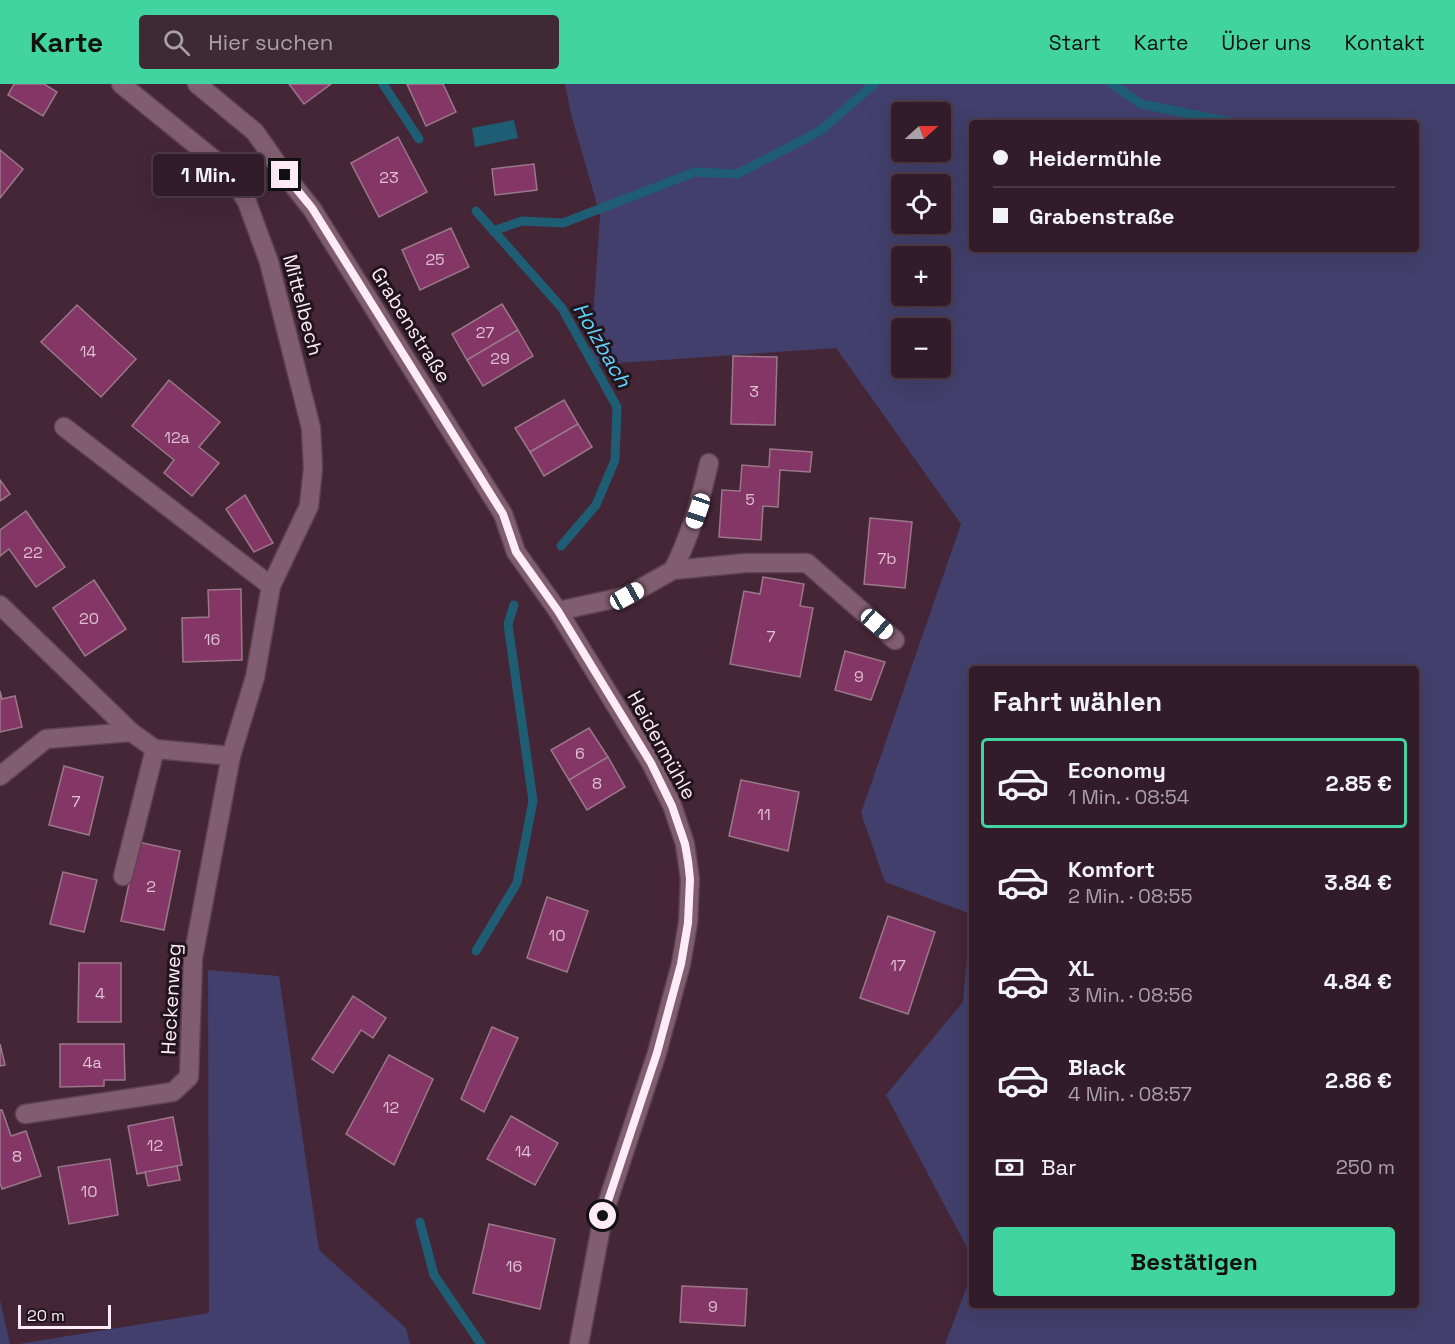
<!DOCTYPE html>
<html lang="de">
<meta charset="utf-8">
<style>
:root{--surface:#331c29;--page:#3e2935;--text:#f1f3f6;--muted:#a9a1a8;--line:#4e3a46;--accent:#41d4a1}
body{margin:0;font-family:"Space Grotesk",sans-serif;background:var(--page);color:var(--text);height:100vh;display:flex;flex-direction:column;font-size:22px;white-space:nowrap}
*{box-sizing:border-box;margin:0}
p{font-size:20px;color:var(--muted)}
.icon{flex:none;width:33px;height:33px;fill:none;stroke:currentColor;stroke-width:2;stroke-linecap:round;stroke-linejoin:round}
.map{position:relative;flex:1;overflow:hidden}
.drawer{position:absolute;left:969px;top:582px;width:450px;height:642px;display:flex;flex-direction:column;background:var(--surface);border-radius:6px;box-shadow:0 6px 24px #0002,0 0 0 2px var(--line)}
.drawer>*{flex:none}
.hud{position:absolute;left:969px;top:36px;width:450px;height:132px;border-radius:6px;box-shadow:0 6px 24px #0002,0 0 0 2px var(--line);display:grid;align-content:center;height:132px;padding:0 24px;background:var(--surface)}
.needle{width:39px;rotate:69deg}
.buttons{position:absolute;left:891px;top:18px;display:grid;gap:12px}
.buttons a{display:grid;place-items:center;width:60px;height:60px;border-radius:6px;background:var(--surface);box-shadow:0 6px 24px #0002,0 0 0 2px var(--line);font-size:30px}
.scale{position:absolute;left:18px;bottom:15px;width:93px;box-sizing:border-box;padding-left:6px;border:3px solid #fdecf5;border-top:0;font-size:16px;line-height:21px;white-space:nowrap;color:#fdecf5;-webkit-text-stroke:4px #22141c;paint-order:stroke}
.end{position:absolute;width:27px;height:27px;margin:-14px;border:8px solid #fdecf5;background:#111;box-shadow:0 0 0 3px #111}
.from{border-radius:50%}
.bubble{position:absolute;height:42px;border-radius:6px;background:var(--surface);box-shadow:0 6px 24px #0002,0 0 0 2px var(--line);font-size:20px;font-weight:600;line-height:42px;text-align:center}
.car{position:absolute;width:18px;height:36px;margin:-18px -9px;border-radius:8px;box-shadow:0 0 4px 2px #0007;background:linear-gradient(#fff 24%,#345 0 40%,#fff 0 76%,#345 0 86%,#fff 0)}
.hud b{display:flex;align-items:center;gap:21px;height:57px;font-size:22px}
.hud b+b{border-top:2px solid var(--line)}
.hud i{width:15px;height:15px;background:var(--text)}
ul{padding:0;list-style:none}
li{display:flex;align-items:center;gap:18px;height:90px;margin:0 12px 9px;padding:0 12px;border:3px solid transparent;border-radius:6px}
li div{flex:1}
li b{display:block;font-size:22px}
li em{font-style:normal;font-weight:600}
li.selected{border-color:var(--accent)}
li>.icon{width:54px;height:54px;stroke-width:1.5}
h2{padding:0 24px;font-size:27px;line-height:72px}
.pay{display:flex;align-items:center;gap:15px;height:66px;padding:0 24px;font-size:22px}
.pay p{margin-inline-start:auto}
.button{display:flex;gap:12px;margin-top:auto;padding:12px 24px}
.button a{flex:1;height:69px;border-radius:6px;background:var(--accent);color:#111;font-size:24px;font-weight:600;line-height:69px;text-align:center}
header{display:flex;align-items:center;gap:36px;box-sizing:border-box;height:84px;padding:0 30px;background:var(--accent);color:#111}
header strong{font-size:28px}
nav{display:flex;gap:33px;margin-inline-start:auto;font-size:21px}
.search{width:420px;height:54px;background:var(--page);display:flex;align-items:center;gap:15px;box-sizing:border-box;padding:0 21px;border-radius:6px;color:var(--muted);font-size:22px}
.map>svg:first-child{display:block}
</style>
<header>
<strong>Karte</strong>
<div class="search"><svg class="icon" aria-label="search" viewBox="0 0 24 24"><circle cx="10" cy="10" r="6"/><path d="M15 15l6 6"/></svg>Hier suchen</div>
<nav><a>Start</a><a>Karte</a><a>Über uns</a><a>Kontakt</a></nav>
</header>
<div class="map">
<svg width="1455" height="1260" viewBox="0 0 1455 1260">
<rect width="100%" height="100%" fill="#442637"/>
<g fill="#423f6c" fill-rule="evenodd">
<path d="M 565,0 L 1455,0 L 1455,1260 L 945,1260 L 972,1189 L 972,1221 L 1416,1221 L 1416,585 L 972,585 L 972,1173 L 886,1011 L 963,918 L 971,830 L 885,798 L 861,729 L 961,440 L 836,264 L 590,281 L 600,131 L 571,30 ZM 940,28 L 940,68 L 902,68 L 902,28 ZM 972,39 L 1416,39 L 1416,165 L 972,165 ZM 940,100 L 940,140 L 902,140 L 902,100 ZM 940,172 L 940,212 L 902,212 L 902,172 ZM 940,244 L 940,284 L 902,284 L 902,244 Z"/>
<path d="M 208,886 L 279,892 L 319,1166 L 406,1244 L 410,1260 L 19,1260 L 209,1229 Z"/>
<path d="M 0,1216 L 10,1260 L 0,1260 Z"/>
</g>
<path fill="#1e5d73" d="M 514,36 L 518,54 L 475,63 L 472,44 Z"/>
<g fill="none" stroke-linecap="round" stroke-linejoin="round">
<g stroke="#1e5d73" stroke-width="9">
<path d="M 383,0 L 419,55"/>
<path d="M 1112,0 L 1141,20 L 1236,39"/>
<path d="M 476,127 L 562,224 L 617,323 L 615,376 L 596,421 L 561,462"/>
<path d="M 493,147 L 522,137 L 563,139 L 695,88 L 737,90 L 820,47 L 874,0"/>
<path d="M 476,867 L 517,799 L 533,717 L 508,540 L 514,521"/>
<path d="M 420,1138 L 434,1191 L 481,1260"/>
</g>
</g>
<g fill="#843766" stroke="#9b778a" stroke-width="1.5">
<path d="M 14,0 L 44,0 L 57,8 L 43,32 L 8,11 Z"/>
<path d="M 289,0 L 331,0 L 304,20 Z"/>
<path d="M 407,0 L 443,0 L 456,28 L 426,42 Z"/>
<path d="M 398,53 L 427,108 L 379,133 L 351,79 Z"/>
<path d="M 0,66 L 23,85 L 0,114 Z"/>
<path d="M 534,80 L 537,106 L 495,111 L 492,85 Z"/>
<path d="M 451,144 L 469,183 L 420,206 L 402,166 Z"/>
<path d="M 502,220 L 518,246 L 467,276 L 452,250 Z"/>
<path d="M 77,221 L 136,275 L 101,313 L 41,258 Z"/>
<path d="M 518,246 L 533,272 L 483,302 L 467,276 Z"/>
<path d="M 733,272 L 777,273 L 775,341 L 731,340 Z"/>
<path d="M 169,296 L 220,338 L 199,363 L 219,379 L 192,412 L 164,389 L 174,376 L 132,342 Z"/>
<path d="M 564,316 L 578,340 L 530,368 L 515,344 Z"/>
<path d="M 578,340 L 592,363 L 544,392 L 530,368 Z"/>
<path d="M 770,365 L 812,368 L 810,388 L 780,386 L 778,423 L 763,422 L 761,456 L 719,453 L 722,406 L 740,407 L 742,381 L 769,383 Z"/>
<path d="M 0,396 L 10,410 L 0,417 Z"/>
<path d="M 245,411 L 273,459 L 254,468 L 226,425 Z"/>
<path d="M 26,427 L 65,483 L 36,503 L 9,465 L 0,472 L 0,446 Z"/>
<path d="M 870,434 L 912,438 L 905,504 L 864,500 Z"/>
<path d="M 763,493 L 804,500 L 800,522 L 813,524 L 800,593 L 730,580 L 744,507 L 760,510 Z"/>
<path d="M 94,496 L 126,545 L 85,572 L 53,524 Z"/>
<path d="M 241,505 L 242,576 L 183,578 L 182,534 L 209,533 L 208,506 Z"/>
<path d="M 845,567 L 885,578 L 871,616 L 835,606 Z"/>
<path d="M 0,607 L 2,615 L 15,612 L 22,643 L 0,648 Z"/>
<path d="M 589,644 L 608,673 L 569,696 L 551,666 Z"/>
<path d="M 608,673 L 625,703 L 587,726 L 569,696 Z"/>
<path d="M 64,682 L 103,693 L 89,751 L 49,741 Z"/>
<path d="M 741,696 L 799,708 L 788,767 L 729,752 Z"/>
<path d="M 138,758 L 180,767 L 164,846 L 121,837 Z"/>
<path d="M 63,788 L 97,796 L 84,848 L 50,840 Z"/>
<path d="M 547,813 L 588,827 L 567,888 L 527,874 Z"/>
<path d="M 888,832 L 935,848 L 908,930 L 860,914 Z"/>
<path d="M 79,879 L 121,879 L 121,938 L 78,938 Z"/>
<path d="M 353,912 L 386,934 L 373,954 L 361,946 L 333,989 L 312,975 Z"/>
<path d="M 492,943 L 518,954 L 484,1028 L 461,1015 Z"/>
<path d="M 0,960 L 5,981 L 0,982 Z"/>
<path d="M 60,960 L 124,960 L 125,996 L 104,996 L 104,1002 L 60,1003 Z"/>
<path d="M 389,971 L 433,995 L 394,1081 L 346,1050 Z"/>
<path d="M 0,1026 L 2,1026 L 11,1052 L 26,1047 L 41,1092 L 2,1105 L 0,1099 Z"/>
<path d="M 511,1032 L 558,1059 L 535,1101 L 487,1075 Z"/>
<path d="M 173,1033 L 182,1081 L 137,1090 L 128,1042 Z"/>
<path d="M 110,1075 L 118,1131 L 69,1140 L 58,1083 Z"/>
<path d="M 177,1082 L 180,1096 L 148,1102 L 145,1088 Z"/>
<path d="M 489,1140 L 555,1155 L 540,1225 L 473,1209 Z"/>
<path d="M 682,1202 L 747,1205 L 745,1242 L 680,1238 Z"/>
</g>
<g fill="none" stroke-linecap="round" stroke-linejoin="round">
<defs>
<g id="minor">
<path d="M 121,0 L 217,78 L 234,97 L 247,118 L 269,178 L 311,344 L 313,384 L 309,422 L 271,502"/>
<path d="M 197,0 L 255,48 L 285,91 L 312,125 L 503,430 L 516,468 L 558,527 L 651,679 L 672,721 L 685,760 L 690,795 L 688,839 L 681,880 L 657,969 L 603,1132 L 579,1260"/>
<path d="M 673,486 C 691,450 700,418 709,379"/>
<path d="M 0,521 L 131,648 L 155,665 L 231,672"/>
<path d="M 558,527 L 627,512 L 673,486 L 746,479 L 807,479 L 895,556"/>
<path d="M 0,692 L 46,655 L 131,648"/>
<path d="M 123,792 L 155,665"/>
<path d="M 25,1030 L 173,1008 L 189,993 L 193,874 L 231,672 L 255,593 L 271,502 L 64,343"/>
</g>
</defs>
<use href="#minor" stroke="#5d4352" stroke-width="21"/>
<use href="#minor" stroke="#805d70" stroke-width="18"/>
</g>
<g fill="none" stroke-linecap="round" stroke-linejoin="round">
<path stroke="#fdecf5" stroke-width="8" d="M 285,91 L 312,124 L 503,430 L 516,468 L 558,527 L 651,679 L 672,722 L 685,760 L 688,777 L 690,795 L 688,839 L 681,880 L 657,969 L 603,1132"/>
</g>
<g text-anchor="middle" stroke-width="6" stroke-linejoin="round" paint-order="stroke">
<g font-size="16" fill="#dfbfd1">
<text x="389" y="99">23</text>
<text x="435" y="181">25</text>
<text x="485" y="254">27</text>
<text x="88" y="273">14</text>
<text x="500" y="280">29</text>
<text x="754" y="313">3</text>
<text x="177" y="359">12a</text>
<text x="750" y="421">5</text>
<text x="33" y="474">22</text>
<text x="887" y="480">7b</text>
<text x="89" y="540">20</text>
<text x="771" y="558">7</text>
<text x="212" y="561">16</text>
<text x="859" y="598">9</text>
<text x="580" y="675">6</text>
<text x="597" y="705">8</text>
<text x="76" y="723">7</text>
<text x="764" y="736">11</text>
<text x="151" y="808">2</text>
<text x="557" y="857">10</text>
<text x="898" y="887">17</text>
<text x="100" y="915">4</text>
<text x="92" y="984">4a</text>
<text x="391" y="1029">12</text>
<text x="155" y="1067">12</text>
<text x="523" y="1073">14</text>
<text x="17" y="1078">8</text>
<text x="89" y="1113">10</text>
<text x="514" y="1188">16</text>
<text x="713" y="1228">9</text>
</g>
<g font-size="20" fill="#fdecf5" stroke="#22141c">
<text transform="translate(303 221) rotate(75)" y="7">Mittelbech</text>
<text transform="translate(411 241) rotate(58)" y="7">Grabenstraße</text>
<text transform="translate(662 661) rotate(61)" y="7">Heidermühle</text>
<text transform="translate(171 915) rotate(-87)" y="7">Heckenweg</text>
</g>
<g font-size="21" font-style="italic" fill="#5ed3fd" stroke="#22141c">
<text transform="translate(602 261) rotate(60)" y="7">Holzbach</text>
</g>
</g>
</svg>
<div class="buttons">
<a><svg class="needle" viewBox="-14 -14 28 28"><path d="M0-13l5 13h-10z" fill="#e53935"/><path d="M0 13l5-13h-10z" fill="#a9a1a8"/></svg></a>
<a><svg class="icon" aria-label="locate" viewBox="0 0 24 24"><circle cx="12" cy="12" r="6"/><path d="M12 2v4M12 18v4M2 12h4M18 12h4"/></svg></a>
<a>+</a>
<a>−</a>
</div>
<div class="scale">20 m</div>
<i class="end from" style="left:603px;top:1132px"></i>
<i class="end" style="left:285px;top:91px"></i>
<div class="bubble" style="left:153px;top:70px;width:111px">1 Min.</div>
<i class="car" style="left:698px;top:427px;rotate:199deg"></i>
<i class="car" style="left:627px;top:512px;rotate:61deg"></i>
<i class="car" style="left:877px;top:540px;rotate:131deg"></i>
<div class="hud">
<b><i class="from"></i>Heidermühle</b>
<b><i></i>Grabenstraße</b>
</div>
<section class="drawer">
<h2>Fahrt wählen</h2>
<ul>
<li class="selected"><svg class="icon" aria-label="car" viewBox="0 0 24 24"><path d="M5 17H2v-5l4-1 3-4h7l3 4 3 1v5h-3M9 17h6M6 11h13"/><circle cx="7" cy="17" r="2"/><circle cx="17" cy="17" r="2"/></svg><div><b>Economy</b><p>1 Min. · 08:54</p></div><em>2.85 €</em></li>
<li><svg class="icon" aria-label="car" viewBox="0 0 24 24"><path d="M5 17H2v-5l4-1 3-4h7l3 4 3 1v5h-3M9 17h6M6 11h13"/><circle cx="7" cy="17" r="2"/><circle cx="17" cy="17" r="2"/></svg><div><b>Komfort</b><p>2 Min. · 08:55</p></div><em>3.84 €</em></li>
<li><svg class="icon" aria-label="car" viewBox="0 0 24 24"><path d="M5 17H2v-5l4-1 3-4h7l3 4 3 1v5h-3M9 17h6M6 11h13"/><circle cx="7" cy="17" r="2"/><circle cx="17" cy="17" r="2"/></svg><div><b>XL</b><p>3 Min. · 08:56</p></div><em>4.84 €</em></li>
<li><svg class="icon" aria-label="car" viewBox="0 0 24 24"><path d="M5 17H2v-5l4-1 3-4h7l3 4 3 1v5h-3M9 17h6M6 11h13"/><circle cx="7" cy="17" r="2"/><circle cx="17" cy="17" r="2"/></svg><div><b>Black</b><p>4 Min. · 08:57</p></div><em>2.86 €</em></li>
</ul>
<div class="pay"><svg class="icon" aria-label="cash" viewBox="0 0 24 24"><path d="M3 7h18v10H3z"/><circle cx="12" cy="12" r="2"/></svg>Bar<p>250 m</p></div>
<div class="button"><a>Bestätigen</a></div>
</section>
</div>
